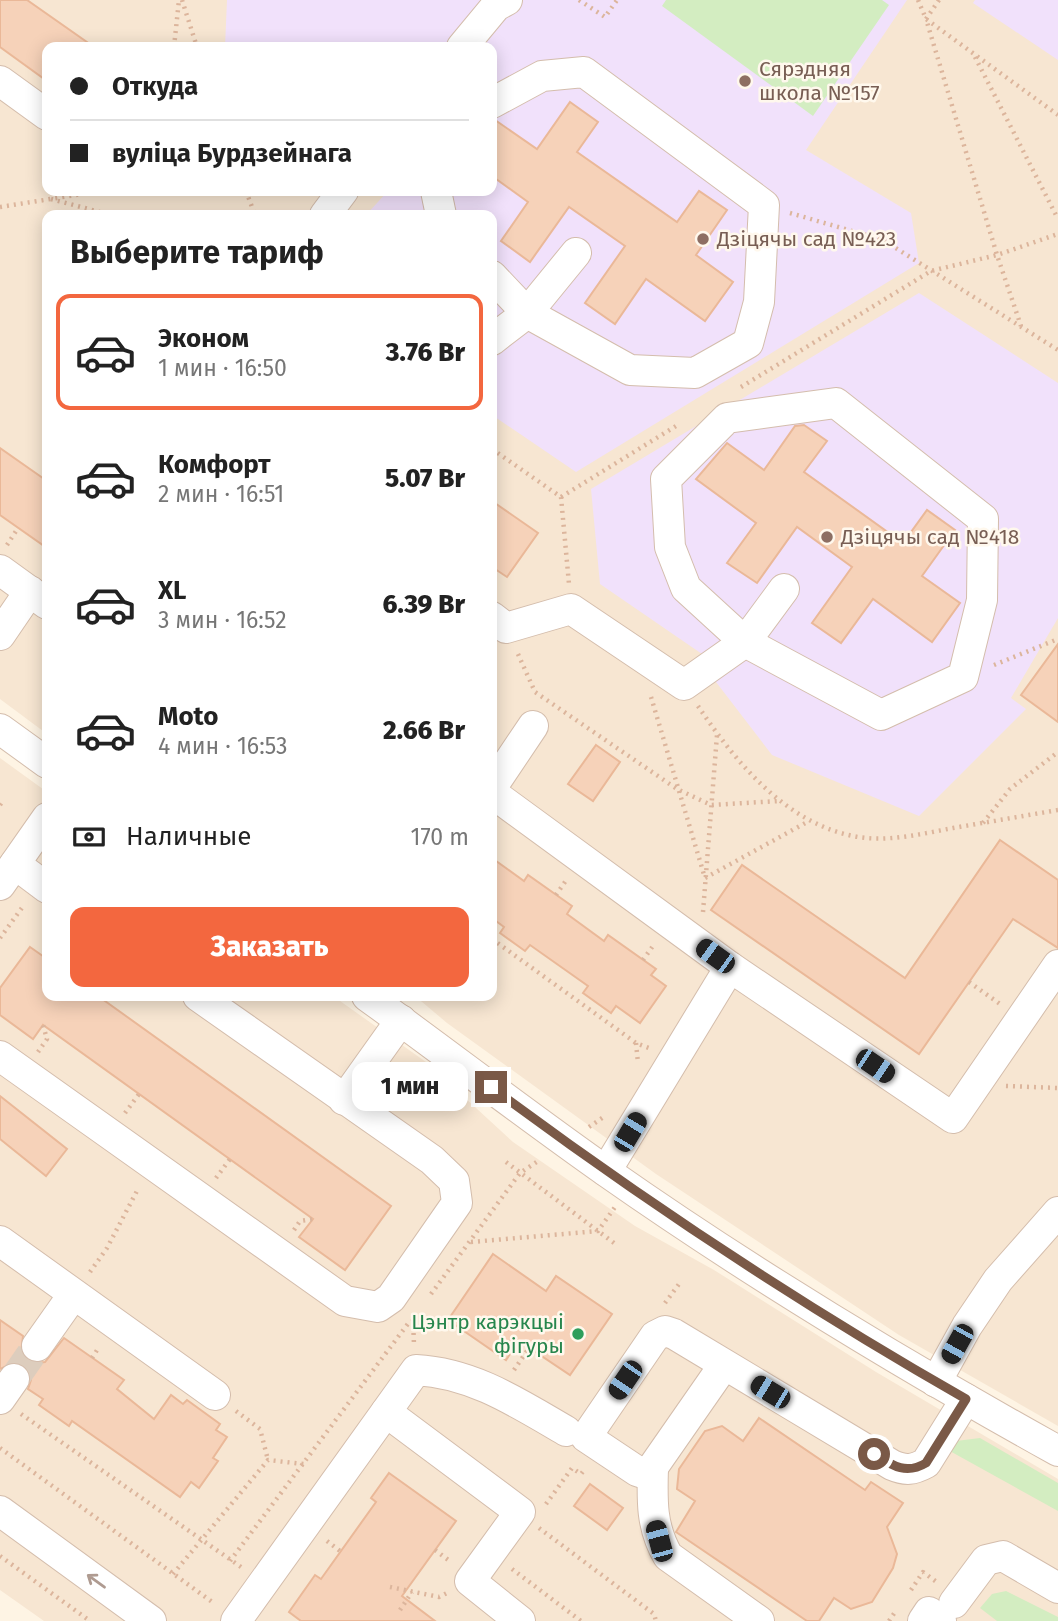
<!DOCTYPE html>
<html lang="ru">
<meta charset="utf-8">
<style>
:root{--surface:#fff;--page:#f6f6f6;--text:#222;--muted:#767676;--line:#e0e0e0;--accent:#f3673f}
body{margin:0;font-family:"Fira Sans",sans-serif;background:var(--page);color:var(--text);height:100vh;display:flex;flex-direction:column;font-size:26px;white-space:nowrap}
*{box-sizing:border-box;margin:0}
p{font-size:23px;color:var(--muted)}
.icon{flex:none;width:38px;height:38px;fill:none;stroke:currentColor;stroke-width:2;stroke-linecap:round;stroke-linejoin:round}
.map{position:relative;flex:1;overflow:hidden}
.sheet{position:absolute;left:42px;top:210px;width:455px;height:791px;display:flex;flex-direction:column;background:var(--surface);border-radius:14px;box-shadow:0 4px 18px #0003}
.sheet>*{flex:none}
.guide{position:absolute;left:42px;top:42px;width:455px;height:154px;border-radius:14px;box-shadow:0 4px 18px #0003;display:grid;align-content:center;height:154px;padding:0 28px;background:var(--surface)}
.end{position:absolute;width:32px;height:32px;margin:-16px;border:9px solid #7a5947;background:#fff;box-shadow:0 0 0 4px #fff}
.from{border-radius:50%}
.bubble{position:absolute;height:49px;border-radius:14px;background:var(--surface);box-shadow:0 4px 18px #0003;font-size:23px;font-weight:800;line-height:49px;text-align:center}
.car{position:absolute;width:21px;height:42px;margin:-21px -10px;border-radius:9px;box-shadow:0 0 5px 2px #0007;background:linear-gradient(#222 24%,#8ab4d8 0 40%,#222 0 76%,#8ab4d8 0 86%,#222 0)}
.guide b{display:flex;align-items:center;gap:24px;height:66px;font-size:26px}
.guide b+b{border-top:2px solid var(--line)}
.guide i{width:18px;height:18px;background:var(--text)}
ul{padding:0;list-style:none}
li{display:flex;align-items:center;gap:21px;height:116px;margin:0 14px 10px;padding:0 14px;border:4px solid transparent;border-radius:14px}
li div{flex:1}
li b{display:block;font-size:26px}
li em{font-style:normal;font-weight:800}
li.selected{border-color:var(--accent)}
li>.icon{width:63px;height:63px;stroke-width:1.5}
h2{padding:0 28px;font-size:32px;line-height:84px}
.pay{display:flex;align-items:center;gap:18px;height:77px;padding:0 28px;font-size:26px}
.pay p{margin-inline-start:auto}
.button{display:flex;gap:14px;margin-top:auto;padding:14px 28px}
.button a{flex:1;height:80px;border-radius:14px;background:var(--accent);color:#fff;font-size:28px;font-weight:800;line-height:80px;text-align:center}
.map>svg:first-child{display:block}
</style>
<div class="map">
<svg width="1058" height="1621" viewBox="0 0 1058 1621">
<rect width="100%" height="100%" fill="#fef4e4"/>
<g fill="#f7e6d2" fill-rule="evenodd">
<path d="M 0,0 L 1058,0 L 1058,1426 L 899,1335 L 656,1174 L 447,1023 L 415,996 L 492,996 L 492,215 L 47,215 L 47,734 L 0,699 ZM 47,47 L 492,47 L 492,191 L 47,191 Z"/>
<path d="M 0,758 L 47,792 L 47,996 L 333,996 L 426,1062 L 513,1142 L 635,1226 L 714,1270 L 876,1372 L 1058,1479 L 1058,1621 L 44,1621 L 0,1590 Z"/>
</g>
<g fill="#f1e1fb">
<path d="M 227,0 L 907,0 L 806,150 L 911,213 L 919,263 L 576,472 L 492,415 L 492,215 L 366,215 L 388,191 L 492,191 L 492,47 L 225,47 Z"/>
<path d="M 975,0 L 1058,0 L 1058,60 L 973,3 Z"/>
<path d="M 919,293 L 1058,383 L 1058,618 L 1011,698 L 1026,709 L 919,816 L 772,755 L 716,682 L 702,654 L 600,584 L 591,489 Z"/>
</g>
<g fill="#d3edc1">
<path d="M 666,0 L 882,0 L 889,5 L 813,116 L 662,6 Z"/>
<path d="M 980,1438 L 1058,1483 L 1058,1511 L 948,1450 L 956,1441 Z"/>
<path d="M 1006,1591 L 1058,1617 L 1058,1621 L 997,1621 L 980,1608 L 992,1594 Z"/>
</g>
<g fill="#f6d2b9" stroke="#eab898" stroke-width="2">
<path d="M 0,0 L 27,0 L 94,47 L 47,47 L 47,81 L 0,47 Z"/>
<path d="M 570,102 L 598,122 L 577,152 L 677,222 L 699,191 L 727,210 L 696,255 L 733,282 L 705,321 L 646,279 L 615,324 L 585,303 L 625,246 L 569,207 L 530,262 L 501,241 L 528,202 L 492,176 L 492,120 L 495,120 L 537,149 Z"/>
<path d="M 804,425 L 827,441 L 804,472 L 903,543 L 927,510 L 955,530 L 922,576 L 960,603 L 932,642 L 873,599 L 841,643 L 812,623 L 852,567 L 797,527 L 757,583 L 727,563 L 756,523 L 696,479 L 727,443 L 764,470 L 795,426 Z"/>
<path d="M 0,448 L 47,481 L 47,548 L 0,515 Z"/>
<path d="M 492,501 L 538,533 L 507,577 L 492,567 Z"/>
<path d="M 1058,644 L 1058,722 L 1021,695 Z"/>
<path d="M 596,745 L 620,762 L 593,801 L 568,784 Z"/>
<path d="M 1000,840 L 1058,880 L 1058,948 L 1013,919 L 919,1054 L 711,910 L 742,865 L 905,978 Z"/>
<path d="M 492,858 L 524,881 L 528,875 L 572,906 L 567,914 L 604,941 L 608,935 L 656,969 L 651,975 L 666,986 L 640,1023 L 616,1006 L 611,1013 L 583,993 L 588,986 L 530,945 L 525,951 L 500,933 L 504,927 L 492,918 Z"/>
<path d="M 30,947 L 47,959 L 47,996 L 98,996 L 391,1206 L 345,1270 L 299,1237 L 313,1219 L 43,1025 L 33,1039 L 0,1015 L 0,988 Z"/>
<path d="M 0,1096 L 67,1149 L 46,1176 L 0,1139 Z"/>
<path d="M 493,1254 L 546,1291 L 556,1276 L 612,1314 L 570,1375 L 519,1341 L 506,1360 L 448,1320 Z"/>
<path d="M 0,1320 L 23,1336 L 21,1353 L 28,1361 L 36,1363 L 45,1362 L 64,1338 L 124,1380 L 117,1389 L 154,1419 L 171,1395 L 183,1404 L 187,1400 L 220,1424 L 216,1430 L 227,1437 L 213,1458 L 218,1461 L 199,1488 L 191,1482 L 180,1497 L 72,1421 L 69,1426 L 39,1405 L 43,1399 L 28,1389 L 31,1380 L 25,1365 L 15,1362 L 0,1369 Z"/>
<path d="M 759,1418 L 865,1490 L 871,1482 L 903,1503 L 887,1527 L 897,1554 L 893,1568 L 872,1602 L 851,1609 L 834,1598 L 819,1621 L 807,1621 L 676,1532 L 695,1501 L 677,1489 L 679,1469 L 705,1431 L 722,1426 L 743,1441 Z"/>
<path d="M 389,1473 L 456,1521 L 402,1596 L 435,1621 L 301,1621 L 289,1612 L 315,1575 L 321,1579 L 376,1502 L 371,1498 Z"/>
<path d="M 590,1484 L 623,1508 L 607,1530 L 574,1506 Z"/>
</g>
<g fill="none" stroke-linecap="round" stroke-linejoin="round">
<path stroke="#ddcdbd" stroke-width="30" stroke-dasharray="30 15" stroke-linecap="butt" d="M 14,1379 L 37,1346"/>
<defs>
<g id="minor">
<path d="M 462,47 L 496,6 L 507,0"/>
<path d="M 0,81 L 47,115"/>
<path d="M 492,103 L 542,76 L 584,72 L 764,205 L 759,302 L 748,343 L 695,373 L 630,370 L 527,313 L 492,276"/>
<path d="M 436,191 L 441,215"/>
<path d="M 325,215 L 343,191"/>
<path d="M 492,340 L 527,313 L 576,253"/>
<path d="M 836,403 L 983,519 L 982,600 L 963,677 L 881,715 L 745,642 L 686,588 L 670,547 L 666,479 L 727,418 Z"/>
<path d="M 0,570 L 47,604"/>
<path d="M 492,617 L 506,628 L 571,609 L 684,685 L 745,642 L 784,589"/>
<path d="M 0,635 L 30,591"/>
<path d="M 0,729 L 47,763"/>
<path d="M 492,787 L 533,726"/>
<path d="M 492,793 L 730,967 L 953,1118 L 1058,965"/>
<path d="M 15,864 L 47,888"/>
<path d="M 0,885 L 47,818"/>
<path d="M 367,996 C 447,1054 526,1115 607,1172 C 751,1273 903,1365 1058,1451"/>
<path d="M 0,1056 L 345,1301 L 378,1307 L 391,1298 L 457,1203 L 454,1181 L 432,1160 L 198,996"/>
<path d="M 344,1100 L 401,1020"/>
<path d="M 606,1171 L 730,967"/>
<path d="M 0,1241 L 215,1395"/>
<path d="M 37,1346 L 73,1295"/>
<path d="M 724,1365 L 653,1467 L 646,1474 L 637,1471 L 586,1437 L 655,1336 L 665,1331 L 674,1334 L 892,1465 C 906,1471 913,1470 926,1463 L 966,1399"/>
<path d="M 936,1382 L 967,1326 L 998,1280 L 1058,1212"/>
<path d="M 0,1399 L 14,1379"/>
<path d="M 386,1412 L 520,1512 L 470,1581 L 520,1621"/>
<path d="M 653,1467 C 652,1500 651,1527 668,1556 L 759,1621"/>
<path d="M 0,1511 L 151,1621"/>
<path d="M 954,1603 L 986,1560 L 1003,1556 L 1058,1588"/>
<path d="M 236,1621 L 416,1370 C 473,1373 518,1403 566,1431"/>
<path d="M 923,1621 L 929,1612 L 941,1621"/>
</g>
</defs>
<use href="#minor" stroke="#d4bdac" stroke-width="32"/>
<g stroke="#dcb59c" stroke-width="4.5" stroke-dasharray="2 5" stroke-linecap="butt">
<path d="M 182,0 L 197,47"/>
<path d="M 579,0 L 605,17 L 617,0"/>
<path d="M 918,0 L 926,19 L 1058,115"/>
<path d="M 939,0 L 926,19 L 997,255 L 1058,234"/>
<path d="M 174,47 L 179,0"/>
<path d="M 975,57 L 1058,219"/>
<path d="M 246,191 L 255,215"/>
<path d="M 51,199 L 111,215"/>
<path d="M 0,207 L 101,191"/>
<path d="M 790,213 L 883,240 L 1058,350"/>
<path d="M 741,387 L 931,271 L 997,255 L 1021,326"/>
<path d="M 492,449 L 561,497 L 569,584"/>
<path d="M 561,497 L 676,426"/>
<path d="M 7,545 L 18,528"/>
<path d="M 518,654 L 535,692 L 677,789 L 711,805 L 779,801"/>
<path d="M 994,665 L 1058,639"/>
<path d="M 651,697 L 705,878 L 809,821"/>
<path d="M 698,706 C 735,761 784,822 853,836 C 885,843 921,834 953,828 C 988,822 1023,816 1058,810"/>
<path d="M 0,805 L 2,802"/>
<path d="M 983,823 L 1010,789 L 1058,752"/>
<path d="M 556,895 L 567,879"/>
<path d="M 703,912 L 717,735"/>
<path d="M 0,938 L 24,905"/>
<path d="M 492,939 L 636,1043 L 649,1048"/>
<path d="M 643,960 L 655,943"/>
<path d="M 969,982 L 1000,1004"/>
<path d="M 636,1043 L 638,1063"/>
<path d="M 38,1052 L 47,1039 L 43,1025"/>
<path d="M 1006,1086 L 1058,1088"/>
<path d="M 125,1113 L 139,1094"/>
<path d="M 589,1127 L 605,1116"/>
<path d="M 506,1162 L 614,1243"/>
<path d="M 216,1178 L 230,1159"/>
<path d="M 294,1230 L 300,1221 L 313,1219"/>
<path d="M 471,1242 L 598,1231 L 615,1207"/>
<path d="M 90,1272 L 107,1248 L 138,1189"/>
<path d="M 431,1294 L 520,1173 L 538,1161"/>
<path d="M 665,1303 L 679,1284"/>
<path d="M 413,1319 L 414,1345"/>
<path d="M 92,1358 L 99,1347"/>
<path d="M 514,1370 L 529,1348"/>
<path d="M 236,1411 L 260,1429 L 268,1460"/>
<path d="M 21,1414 L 241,1567"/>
<path d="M 0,1448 L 215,1604"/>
<path d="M 546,1504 L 572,1468 L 581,1474 L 585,1469"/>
<path d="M 539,1528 L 654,1614 L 656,1621"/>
<path d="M 327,1541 L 340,1551"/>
<path d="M 435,1550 L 451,1562"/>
<path d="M 0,1556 L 90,1621"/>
<path d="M 230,1561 L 410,1321"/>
<path d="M 512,1569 L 581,1621"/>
<path d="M 173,1574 L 268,1460 L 304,1464"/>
<path d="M 390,1587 L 439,1597 L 447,1593"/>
<path d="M 911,1590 L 923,1572 L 938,1583"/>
<path d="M 400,1610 L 412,1592"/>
<path d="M 889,1621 L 895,1612"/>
</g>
<use href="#minor" stroke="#fff" stroke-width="30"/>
</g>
<defs><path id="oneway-shaft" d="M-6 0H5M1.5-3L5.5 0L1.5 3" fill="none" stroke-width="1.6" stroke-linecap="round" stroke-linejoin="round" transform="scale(1.75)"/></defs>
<use stroke="#af9b91" href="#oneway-shaft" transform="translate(96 1581) rotate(-144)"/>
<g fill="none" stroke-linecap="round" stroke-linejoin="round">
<path stroke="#7a5947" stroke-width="9" d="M 491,1087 C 643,1200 801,1305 966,1399 L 926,1463 C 906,1475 893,1466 874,1454"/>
</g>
<g fill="#8d6e63" stroke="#fff8ed" stroke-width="2.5">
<circle cx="745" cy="81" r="7"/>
<circle cx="703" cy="239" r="7"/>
<circle cx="827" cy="537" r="7"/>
</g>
<circle fill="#2e9e5b" stroke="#fff8ed" stroke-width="2.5" cx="578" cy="1334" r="7"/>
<g text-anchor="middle" stroke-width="5" stroke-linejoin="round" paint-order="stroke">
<g font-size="21" fill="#785e54" stroke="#fff8ed" text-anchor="start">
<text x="759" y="76">Сярэдняя<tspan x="759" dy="24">школа №157</tspan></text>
<text x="717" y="246">Дзіцячы сад №423</text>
<text x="841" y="544">Дзіцячы сад №418</text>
</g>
<g font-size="21" fill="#27864d" stroke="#fff8ed" text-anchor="end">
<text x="564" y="1329">Цэнтр карэкцыі<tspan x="564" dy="24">фігуры</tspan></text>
</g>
</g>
</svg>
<i class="end from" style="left:874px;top:1454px"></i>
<i class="end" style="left:491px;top:1087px"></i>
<div class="bubble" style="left:352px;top:1062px;width:116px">1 мин</div>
<i class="car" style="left:715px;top:956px;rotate:306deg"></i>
<i class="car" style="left:875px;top:1066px;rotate:124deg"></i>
<i class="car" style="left:630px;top:1132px;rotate:31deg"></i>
<i class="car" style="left:957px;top:1344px;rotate:209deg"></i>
<i class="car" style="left:625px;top:1380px;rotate:214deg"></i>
<i class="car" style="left:770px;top:1392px;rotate:301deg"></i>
<i class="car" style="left:659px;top:1541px;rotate:345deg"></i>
<div class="guide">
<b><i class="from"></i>Откуда</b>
<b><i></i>вуліца Бурдзейнага</b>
</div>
<section class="sheet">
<h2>Выберите тариф</h2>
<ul>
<li class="selected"><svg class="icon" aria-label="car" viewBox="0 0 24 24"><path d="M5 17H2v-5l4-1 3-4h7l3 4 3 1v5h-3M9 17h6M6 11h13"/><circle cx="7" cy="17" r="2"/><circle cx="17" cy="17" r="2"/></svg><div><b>Эконом</b><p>1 мин · 16:50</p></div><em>3.76 Br</em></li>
<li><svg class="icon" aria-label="car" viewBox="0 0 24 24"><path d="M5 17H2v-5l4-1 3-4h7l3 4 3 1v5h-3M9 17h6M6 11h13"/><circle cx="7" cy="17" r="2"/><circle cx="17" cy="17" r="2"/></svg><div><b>Комфорт</b><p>2 мин · 16:51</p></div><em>5.07 Br</em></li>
<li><svg class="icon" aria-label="car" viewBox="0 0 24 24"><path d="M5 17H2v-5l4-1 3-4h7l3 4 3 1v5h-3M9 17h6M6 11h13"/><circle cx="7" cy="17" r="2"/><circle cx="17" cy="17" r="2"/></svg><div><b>XL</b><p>3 мин · 16:52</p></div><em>6.39 Br</em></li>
<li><svg class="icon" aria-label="car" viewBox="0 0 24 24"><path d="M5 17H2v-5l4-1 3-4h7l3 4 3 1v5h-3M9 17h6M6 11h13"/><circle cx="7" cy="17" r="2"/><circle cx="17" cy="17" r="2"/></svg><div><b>Moto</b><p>4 мин · 16:53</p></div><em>2.66 Br</em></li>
</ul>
<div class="pay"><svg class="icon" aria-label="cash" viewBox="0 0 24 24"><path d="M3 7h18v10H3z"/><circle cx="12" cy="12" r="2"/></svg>Наличные<p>170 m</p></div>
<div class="button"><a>Заказать</a></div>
</section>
</div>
